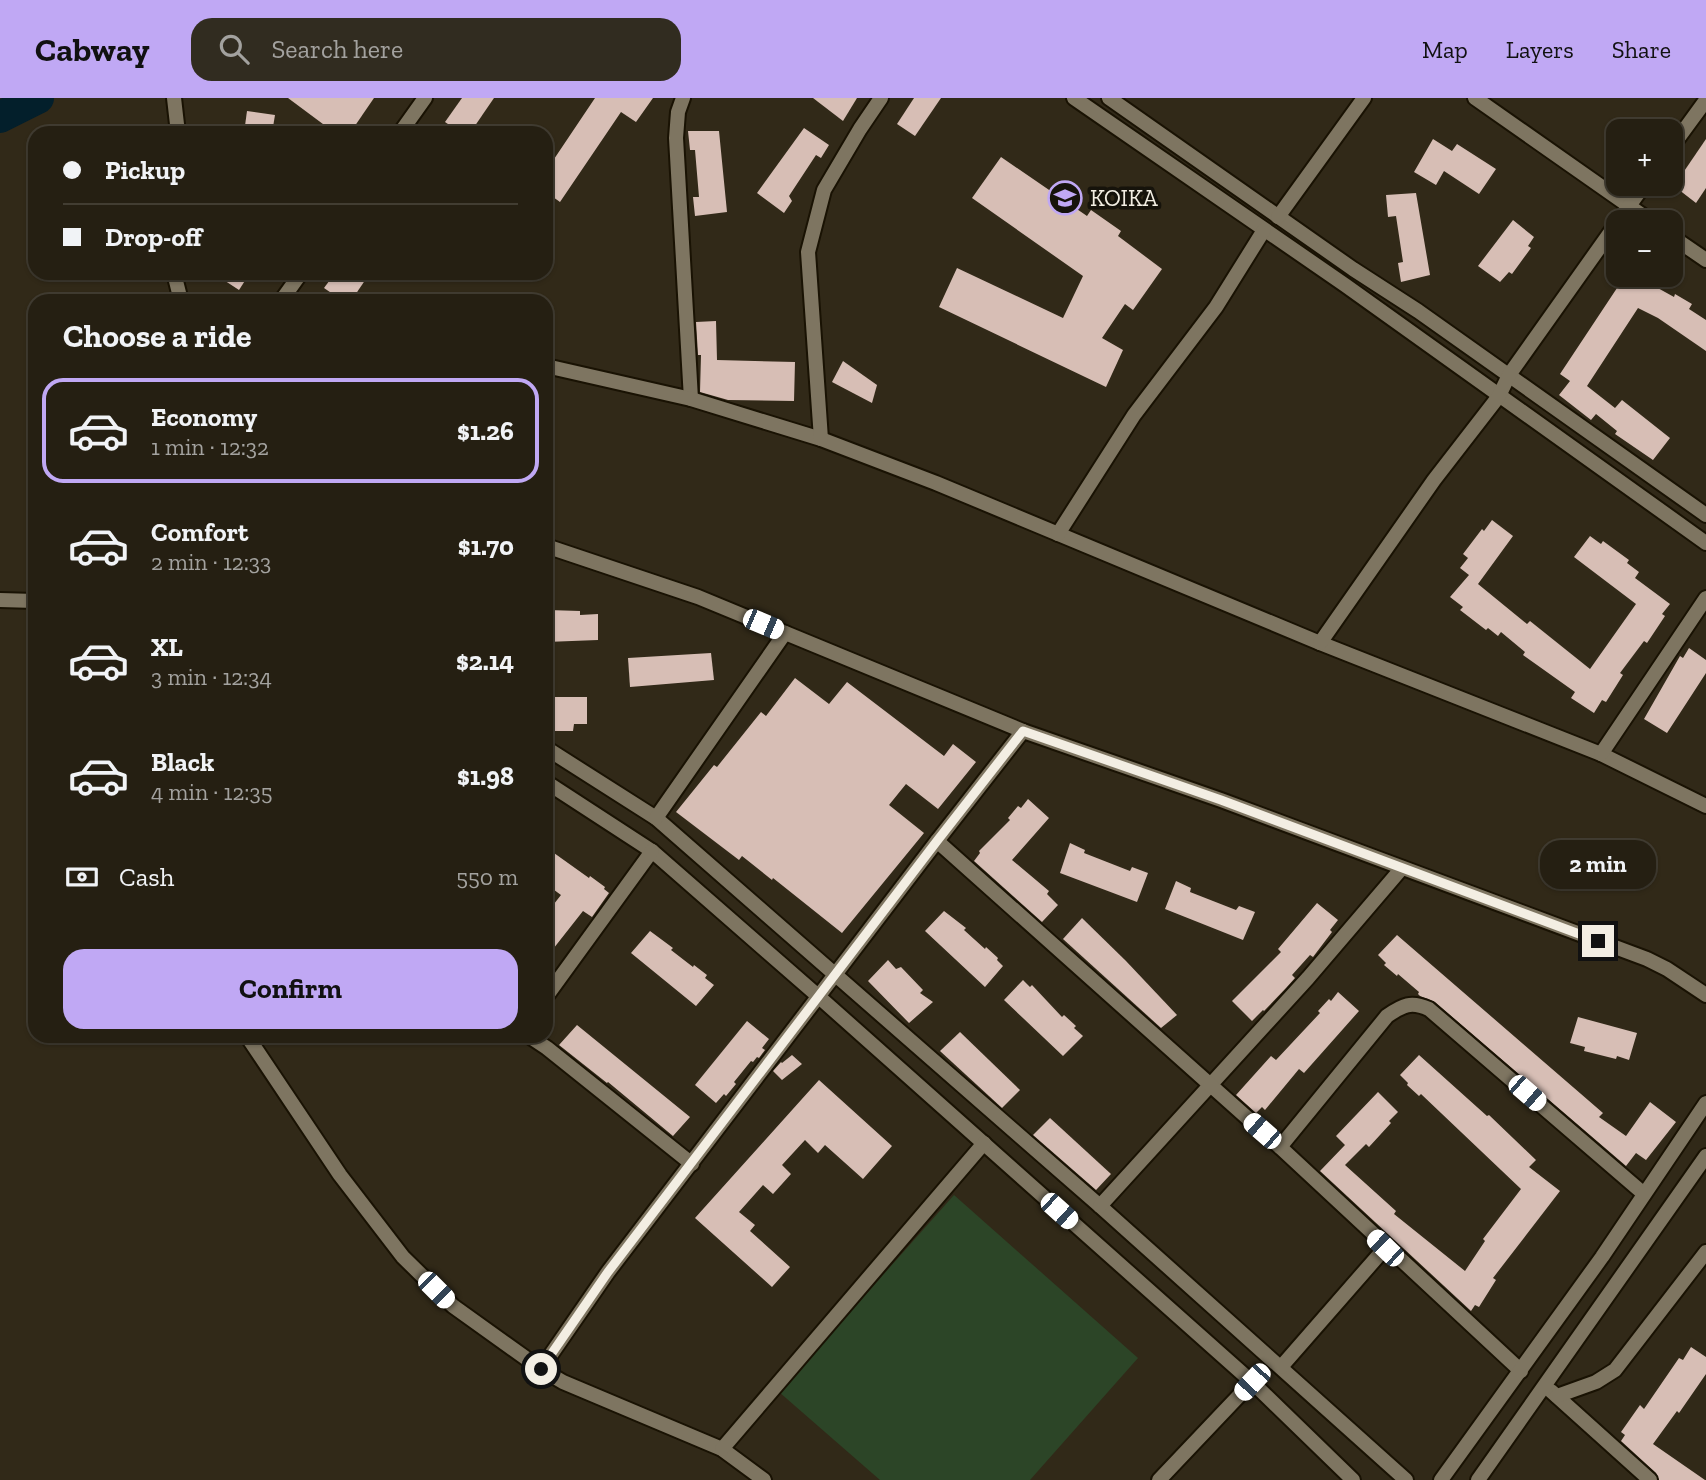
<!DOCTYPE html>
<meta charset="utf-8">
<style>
:root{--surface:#251f12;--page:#312c20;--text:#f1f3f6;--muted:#a3a29f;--line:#423d32;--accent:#c0a8f4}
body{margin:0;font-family:"Zilla Slab",serif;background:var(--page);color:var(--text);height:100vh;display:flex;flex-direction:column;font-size:26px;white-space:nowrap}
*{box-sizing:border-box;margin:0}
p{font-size:23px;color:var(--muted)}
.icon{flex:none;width:38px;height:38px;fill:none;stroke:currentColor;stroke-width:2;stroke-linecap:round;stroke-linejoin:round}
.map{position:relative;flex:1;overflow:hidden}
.details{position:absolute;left:28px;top:196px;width:525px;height:749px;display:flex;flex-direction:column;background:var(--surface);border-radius:21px;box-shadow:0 2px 5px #0004,0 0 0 2px var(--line)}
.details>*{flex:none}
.top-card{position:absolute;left:28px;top:28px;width:525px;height:154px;border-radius:21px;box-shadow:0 2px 5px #0004,0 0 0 2px var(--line);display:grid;align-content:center;height:154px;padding:0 35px;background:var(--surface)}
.buttons{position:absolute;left:1606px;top:21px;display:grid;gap:14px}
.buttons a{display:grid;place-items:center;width:77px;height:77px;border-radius:14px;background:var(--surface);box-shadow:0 2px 5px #0004,0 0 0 2px var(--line);font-size:35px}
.end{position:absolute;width:32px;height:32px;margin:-16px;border:9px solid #f3eee3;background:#111;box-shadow:0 0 0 4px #111}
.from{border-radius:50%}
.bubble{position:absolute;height:49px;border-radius:21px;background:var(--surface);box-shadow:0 2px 5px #0004,0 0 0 2px var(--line);font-size:23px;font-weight:700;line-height:49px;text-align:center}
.car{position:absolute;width:21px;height:42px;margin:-21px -10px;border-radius:9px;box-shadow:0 0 5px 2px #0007;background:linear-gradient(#fff 24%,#345 0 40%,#fff 0 76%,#345 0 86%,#fff 0)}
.top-card b{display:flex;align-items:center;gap:24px;height:66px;font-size:26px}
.top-card b+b{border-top:2px solid var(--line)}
.top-card i{width:18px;height:18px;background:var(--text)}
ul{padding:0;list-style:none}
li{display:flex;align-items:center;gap:21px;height:105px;margin:0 14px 10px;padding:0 21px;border:4px solid transparent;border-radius:21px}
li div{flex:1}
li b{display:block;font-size:26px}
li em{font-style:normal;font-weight:700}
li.on{border-color:var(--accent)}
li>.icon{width:63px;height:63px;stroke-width:1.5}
h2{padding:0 35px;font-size:32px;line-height:84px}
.pay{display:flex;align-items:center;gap:18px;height:77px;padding:0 35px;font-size:26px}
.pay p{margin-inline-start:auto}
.button{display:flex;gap:14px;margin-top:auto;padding:14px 35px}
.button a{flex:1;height:80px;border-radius:21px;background:var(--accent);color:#111;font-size:28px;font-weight:700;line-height:80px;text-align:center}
header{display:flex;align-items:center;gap:42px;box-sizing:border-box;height:98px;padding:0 35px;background:var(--accent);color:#111}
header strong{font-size:33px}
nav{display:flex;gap:38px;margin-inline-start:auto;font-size:24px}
.search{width:490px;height:63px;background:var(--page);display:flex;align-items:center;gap:18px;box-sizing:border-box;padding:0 24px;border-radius:21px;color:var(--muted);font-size:26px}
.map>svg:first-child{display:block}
</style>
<header>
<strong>Cabway</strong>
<div class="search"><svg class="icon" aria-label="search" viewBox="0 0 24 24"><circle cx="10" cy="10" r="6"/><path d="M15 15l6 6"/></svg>Search here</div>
<nav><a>Map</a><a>Layers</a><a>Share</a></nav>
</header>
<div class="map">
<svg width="1706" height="1382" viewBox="0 0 1706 1382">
<rect width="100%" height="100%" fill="#312918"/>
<path fill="#2c4527" d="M 954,1097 L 1138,1260 L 1030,1382 L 880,1382 L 779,1294 Z"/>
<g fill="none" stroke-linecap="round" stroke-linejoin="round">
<path stroke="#031f2b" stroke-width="32" d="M 0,19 L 38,0"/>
</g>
<g fill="#d7beb5">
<path d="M 288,0 L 374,0 L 350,35 L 335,35 Z"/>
<path d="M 462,0 L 494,0 L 470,35 L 461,35 L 445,24 Z"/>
<path d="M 595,0 L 653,0 L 636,24 L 621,14 L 560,104 L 546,94 L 546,73 Z"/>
<path d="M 813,0 L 857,0 L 843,23 Z"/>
<path d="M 914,0 L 941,0 L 915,38 L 897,26 Z"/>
<path d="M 247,13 L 275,17 L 272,35 L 244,35 Z"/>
<path d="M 804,30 L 829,47 L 821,60 L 816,57 L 789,98 L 792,103 L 784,115 L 757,95 Z"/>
<path d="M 688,33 L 719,33 L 727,114 L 695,118 L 693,99 L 699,99 L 695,52 L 690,52 Z"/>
<path d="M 1433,41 L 1452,53 L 1457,46 L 1496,71 L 1479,96 L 1444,73 L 1436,87 L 1414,74 Z"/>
<path d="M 1706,41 L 1706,90 L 1696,105 L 1674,88 Z"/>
<path d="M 1001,59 L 1087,118 L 1091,112 L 1121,133 L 1118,138 L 1162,171 L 1133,212 L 1125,206 L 1102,240 L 1123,252 L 1106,289 L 939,209 L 957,170 L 1063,220 L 1083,178 L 972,100 Z"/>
<path d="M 1416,95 L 1430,177 L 1401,184 L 1398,165 L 1403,164 L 1396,118 L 1388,119 L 1386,97 Z"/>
<path d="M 1513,122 L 1534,139 L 1528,148 L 1531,150 L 1512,176 L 1509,174 L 1500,184 L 1478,168 Z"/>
<path d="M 213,175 L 250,175 L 239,192 Z"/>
<path d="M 335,175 L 370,175 L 351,203 L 343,203 L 324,190 Z"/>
<path d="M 1638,179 L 1674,199 L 1675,196 L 1692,206 L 1689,211 L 1706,222 L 1706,253 L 1658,220 L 1638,210 L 1587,288 L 1615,310 L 1622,302 L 1670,340 L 1653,362 L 1615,336 L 1617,333 L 1596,316 L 1591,322 L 1559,297 L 1570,283 L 1560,276 L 1621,184 L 1632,190 Z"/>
<path d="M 716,223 L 717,262 L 795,264 L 794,303 L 728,302 L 700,294 L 701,257 L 698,257 L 696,224 Z"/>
<path d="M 843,263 L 877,287 L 872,305 L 832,284 Z"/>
<path d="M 1492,422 L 1513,438 L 1478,486 L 1527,526 L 1530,523 L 1590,571 L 1636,506 L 1574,459 L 1590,438 L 1601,446 L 1603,443 L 1629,462 L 1627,465 L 1639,474 L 1635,480 L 1670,506 L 1662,516 L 1665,518 L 1647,545 L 1644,543 L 1620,575 L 1623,577 L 1606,604 L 1602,602 L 1594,615 L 1571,600 L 1575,594 L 1523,557 L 1525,554 L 1501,534 L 1498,538 L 1488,530 L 1486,532 L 1460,512 L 1463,509 L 1450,499 L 1469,477 L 1460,470 L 1468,460 L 1463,456 L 1482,431 L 1484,433 Z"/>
<path d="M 548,512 L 580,513 L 580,517 L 598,516 L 598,542 L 546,544 Z"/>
<path d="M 1689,550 L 1706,562 L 1706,575 L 1667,635 L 1644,621 L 1680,558 L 1683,560 Z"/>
<path d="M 711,555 L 714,582 L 630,589 L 628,560 Z"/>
<path d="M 795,580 L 829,606 L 847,584 L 944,658 L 953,646 L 976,664 L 938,711 L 906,686 L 889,707 L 924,735 L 842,835 L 773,780 L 772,782 L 742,758 L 739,762 L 676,714 L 714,667 L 717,669 L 761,614 L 766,618 Z"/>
<path d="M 546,599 L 587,599 L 587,626 L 574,626 L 573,633 L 546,633 Z"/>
<path d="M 1028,701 L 1049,720 L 1012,762 L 1049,793 L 1047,796 L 1058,807 L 1042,824 L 974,763 L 980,755 L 979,753 L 1010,722 L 1008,720 L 1018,708 L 1021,710 Z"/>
<path d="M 1070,745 L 1085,752 L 1084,755 L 1130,773 L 1132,769 L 1148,775 L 1137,804 L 1060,775 Z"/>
<path d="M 546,752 L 553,757 L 554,755 L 589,780 L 590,778 L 605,789 L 604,791 L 609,795 L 592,819 L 583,813 L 546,860 L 546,816 L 561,797 L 546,786 Z"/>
<path d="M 1176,783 L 1191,790 L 1190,794 L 1236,812 L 1239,808 L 1255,814 L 1243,842 L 1165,811 Z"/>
<path d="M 1317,805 L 1338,822 L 1330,832 L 1332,834 L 1313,859 L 1310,857 L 1292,877 L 1295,880 L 1286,890 L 1264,913 L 1263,912 L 1252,923 L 1232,903 L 1281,854 L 1278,851 Z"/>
<path d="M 944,813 L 966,830 L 964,832 L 985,851 L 986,849 L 998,860 L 997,862 L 1003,868 L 985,889 L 925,833 Z"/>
<path d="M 1082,820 L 1126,863 L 1177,917 L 1161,930 L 1063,841 Z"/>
<path d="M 650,833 L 673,850 L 671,852 L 693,869 L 694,867 L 707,877 L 705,880 L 714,887 L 696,908 L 631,855 Z"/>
<path d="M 1397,837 L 1603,1015 L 1599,1019 L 1626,1038 L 1650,1004 L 1676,1024 L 1646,1062 L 1636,1055 L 1626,1068 L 1435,904 L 1420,898 L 1418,896 L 1419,894 L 1398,876 L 1397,878 L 1384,867 L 1386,865 L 1378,857 Z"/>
<path d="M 888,862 L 896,871 L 901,869 L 923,892 L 920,895 L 933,904 L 909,925 L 868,883 Z"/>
<path d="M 1023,882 L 1030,889 L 1032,887 L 1062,919 L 1064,917 L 1076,928 L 1074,930 L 1083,938 L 1063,958 L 1004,902 Z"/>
<path d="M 1338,894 L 1359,913 L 1304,975 L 1299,971 L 1265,1012 L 1262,1009 L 1256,1015 L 1236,997 L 1271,958 L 1276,962 L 1320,915 L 1318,913 L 1329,901 L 1331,903 Z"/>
<path d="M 1578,919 L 1637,935 L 1629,962 L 1617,958 L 1616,961 L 1584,953 L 1585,949 L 1570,945 Z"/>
<path d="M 747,923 L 769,941 L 762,950 L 765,952 L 759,960 L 757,959 L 753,964 L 751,963 L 734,984 L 736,986 L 726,998 L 724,996 L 716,1005 L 695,987 Z"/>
<path d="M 577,927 L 690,1019 L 673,1038 L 608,984 L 607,985 L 559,947 Z"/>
<path d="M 960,934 L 1020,992 L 1002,1010 L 940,953 Z"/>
<path d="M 792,957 L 802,966 L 782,982 L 773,973 L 781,964 L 782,965 Z"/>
<path d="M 1419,957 L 1487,1018 L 1489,1017 L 1536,1062 L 1529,1069 L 1560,1093 L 1493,1180 L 1496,1182 L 1479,1209 L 1475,1207 L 1471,1213 L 1320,1073 L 1345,1047 L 1336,1038 L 1378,994 L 1398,1014 L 1389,1023 L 1391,1025 L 1369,1049 L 1366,1046 L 1345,1067 L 1396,1113 L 1394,1116 L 1465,1173 L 1485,1143 L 1483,1141 L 1521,1091 L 1421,996 L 1419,998 L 1407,987 L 1408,985 L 1400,977 Z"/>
<path d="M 819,982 L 892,1048 L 863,1081 L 825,1047 L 818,1055 L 805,1042 L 782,1067 L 791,1076 L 773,1096 L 763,1087 L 739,1114 L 755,1127 L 750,1133 L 790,1169 L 772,1189 L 695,1120 Z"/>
<path d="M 1050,1020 L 1111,1076 L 1096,1092 L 1033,1037 Z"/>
<path d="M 1691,1249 L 1706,1259 L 1706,1276 L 1679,1315 L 1677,1313 L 1653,1346 L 1705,1382 L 1659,1382 L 1656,1375 L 1621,1343 L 1625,1337 L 1621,1334 L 1640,1307 L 1644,1311 L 1679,1260 L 1683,1262 Z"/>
</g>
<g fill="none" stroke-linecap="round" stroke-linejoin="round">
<defs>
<g id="minor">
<path d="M 174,0 L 178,35"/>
<path d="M 683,0 L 678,14 L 676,40 L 691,301"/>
<path d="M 1074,0 L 1345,187 L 1706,445"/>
<path d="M 1109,0 L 1353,171 L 1418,213 L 1706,417"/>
<path d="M 1475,0 L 1629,108 L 1645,86"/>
<path d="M 400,35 L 425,0"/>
<path d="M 1671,50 L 1706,2"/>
<path d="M 1278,119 L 1364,0"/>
<path d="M 1671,138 L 1706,162"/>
<path d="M 174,175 L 181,203"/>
<path d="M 281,203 L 301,175"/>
<path d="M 546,268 L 691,301 L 821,341 L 936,385 L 1320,545 L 1601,656 L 1706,708"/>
<path d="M 821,341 L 808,154 L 824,92 L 860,31 L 881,0"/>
<path d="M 1058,436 L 1134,317 L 1216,209 L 1264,132"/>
<path d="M 546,448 L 698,499 L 1023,633 L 1221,702 L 1647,861 L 1667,871 L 1706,897"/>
<path d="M 0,502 L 35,503"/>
<path d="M 1320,545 L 1434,382 L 1499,298 L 1509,277 L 1629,108 L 1652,124"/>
<path d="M 546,650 L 656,720 L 1100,1108 L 1406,1382"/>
<path d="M 1601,656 L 1706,500"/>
<path d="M 546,684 L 652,753 L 818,898 L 1252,1284 L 1353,1382"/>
<path d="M 656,720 L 785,535"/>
<path d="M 937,743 L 1023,633"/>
<path d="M 546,899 L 652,753"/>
<path d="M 247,938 L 340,1077 L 403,1159 L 453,1208 L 541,1271 L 563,1284 L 722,1351 L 764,1382"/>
<path d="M 529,938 L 547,950 L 692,1066"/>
<path d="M 1280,1049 L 1387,918 C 1403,907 1411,903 1429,911 L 1644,1096"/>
<path d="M 1100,1108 L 1308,880 L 1402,770"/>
<path d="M 1281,1269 L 1385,1150"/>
<path d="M 541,1271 L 608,1174 L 937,743 L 1280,1049 L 1521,1273"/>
<path d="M 1551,1293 L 1650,1382"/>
<path d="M 1557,1298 L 1596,1284 L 1615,1272 L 1706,1154"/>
<path d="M 722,1351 L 984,1045"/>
<path d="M 1159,1382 L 1252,1284"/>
<path d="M 1441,1382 L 1602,1159 L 1706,1005"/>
<path d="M 1478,1382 L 1706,1058"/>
</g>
</defs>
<use href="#minor" stroke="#191203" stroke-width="18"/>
<use href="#minor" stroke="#7e7561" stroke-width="14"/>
</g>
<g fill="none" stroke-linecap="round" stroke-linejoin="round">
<path stroke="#f3eee3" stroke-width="9" d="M 541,1271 L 608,1174 L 937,743 L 1023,633 L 1221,702 L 1598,843"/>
</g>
<defs>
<symbol id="school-ring" viewBox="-11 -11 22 22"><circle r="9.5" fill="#16130b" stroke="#c0a8f4" stroke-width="1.5"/><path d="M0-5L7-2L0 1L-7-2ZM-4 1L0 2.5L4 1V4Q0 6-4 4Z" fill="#c0a8f4"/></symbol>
</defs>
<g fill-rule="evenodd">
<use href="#school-ring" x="1046" y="81" width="38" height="38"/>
</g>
<g text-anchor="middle" stroke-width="7" stroke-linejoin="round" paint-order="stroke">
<g font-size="23" fill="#f3eee3" stroke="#16130b" text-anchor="start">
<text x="1090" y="108">KOIKA</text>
</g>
</g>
</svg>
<div class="buttons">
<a>+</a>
<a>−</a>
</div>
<i class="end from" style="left:541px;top:1271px"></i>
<i class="end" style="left:1598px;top:843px"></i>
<div class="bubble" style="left:1540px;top:742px;width:116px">2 min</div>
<i class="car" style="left:763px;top:526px;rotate:113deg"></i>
<i class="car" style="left:1527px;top:995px;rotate:131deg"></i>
<i class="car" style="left:1262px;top:1033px;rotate:311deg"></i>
<i class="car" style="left:1059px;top:1113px;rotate:132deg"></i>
<i class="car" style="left:1385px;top:1150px;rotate:314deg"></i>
<i class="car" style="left:436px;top:1192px;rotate:135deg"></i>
<i class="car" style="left:1252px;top:1284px;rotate:223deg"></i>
<div class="top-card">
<b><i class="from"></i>Pickup</b>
<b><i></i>Drop-off</b>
</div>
<section class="details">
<h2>Choose a ride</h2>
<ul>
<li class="on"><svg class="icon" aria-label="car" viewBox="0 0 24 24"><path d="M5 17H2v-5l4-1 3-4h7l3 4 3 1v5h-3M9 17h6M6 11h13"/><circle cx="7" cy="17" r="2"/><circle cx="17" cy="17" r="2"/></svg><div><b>Economy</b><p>1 min · 12:32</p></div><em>$1.26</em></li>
<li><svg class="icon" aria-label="car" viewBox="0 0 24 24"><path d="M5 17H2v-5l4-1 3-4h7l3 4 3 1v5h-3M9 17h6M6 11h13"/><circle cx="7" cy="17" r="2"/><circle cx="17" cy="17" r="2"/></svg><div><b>Comfort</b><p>2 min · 12:33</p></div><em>$1.70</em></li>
<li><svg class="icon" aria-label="car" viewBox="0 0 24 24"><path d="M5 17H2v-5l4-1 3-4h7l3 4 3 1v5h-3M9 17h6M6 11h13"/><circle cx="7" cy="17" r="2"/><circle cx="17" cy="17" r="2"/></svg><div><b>XL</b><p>3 min · 12:34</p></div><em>$2.14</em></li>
<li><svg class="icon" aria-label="car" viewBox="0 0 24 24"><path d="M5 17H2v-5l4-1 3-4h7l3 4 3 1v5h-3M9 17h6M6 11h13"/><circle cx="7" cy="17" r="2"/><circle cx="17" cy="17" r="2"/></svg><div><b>Black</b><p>4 min · 12:35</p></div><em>$1.98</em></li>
</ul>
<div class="pay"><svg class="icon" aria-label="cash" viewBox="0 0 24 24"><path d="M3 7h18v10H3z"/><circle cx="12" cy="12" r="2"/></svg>Cash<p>550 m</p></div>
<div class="button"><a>Confirm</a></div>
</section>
</div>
